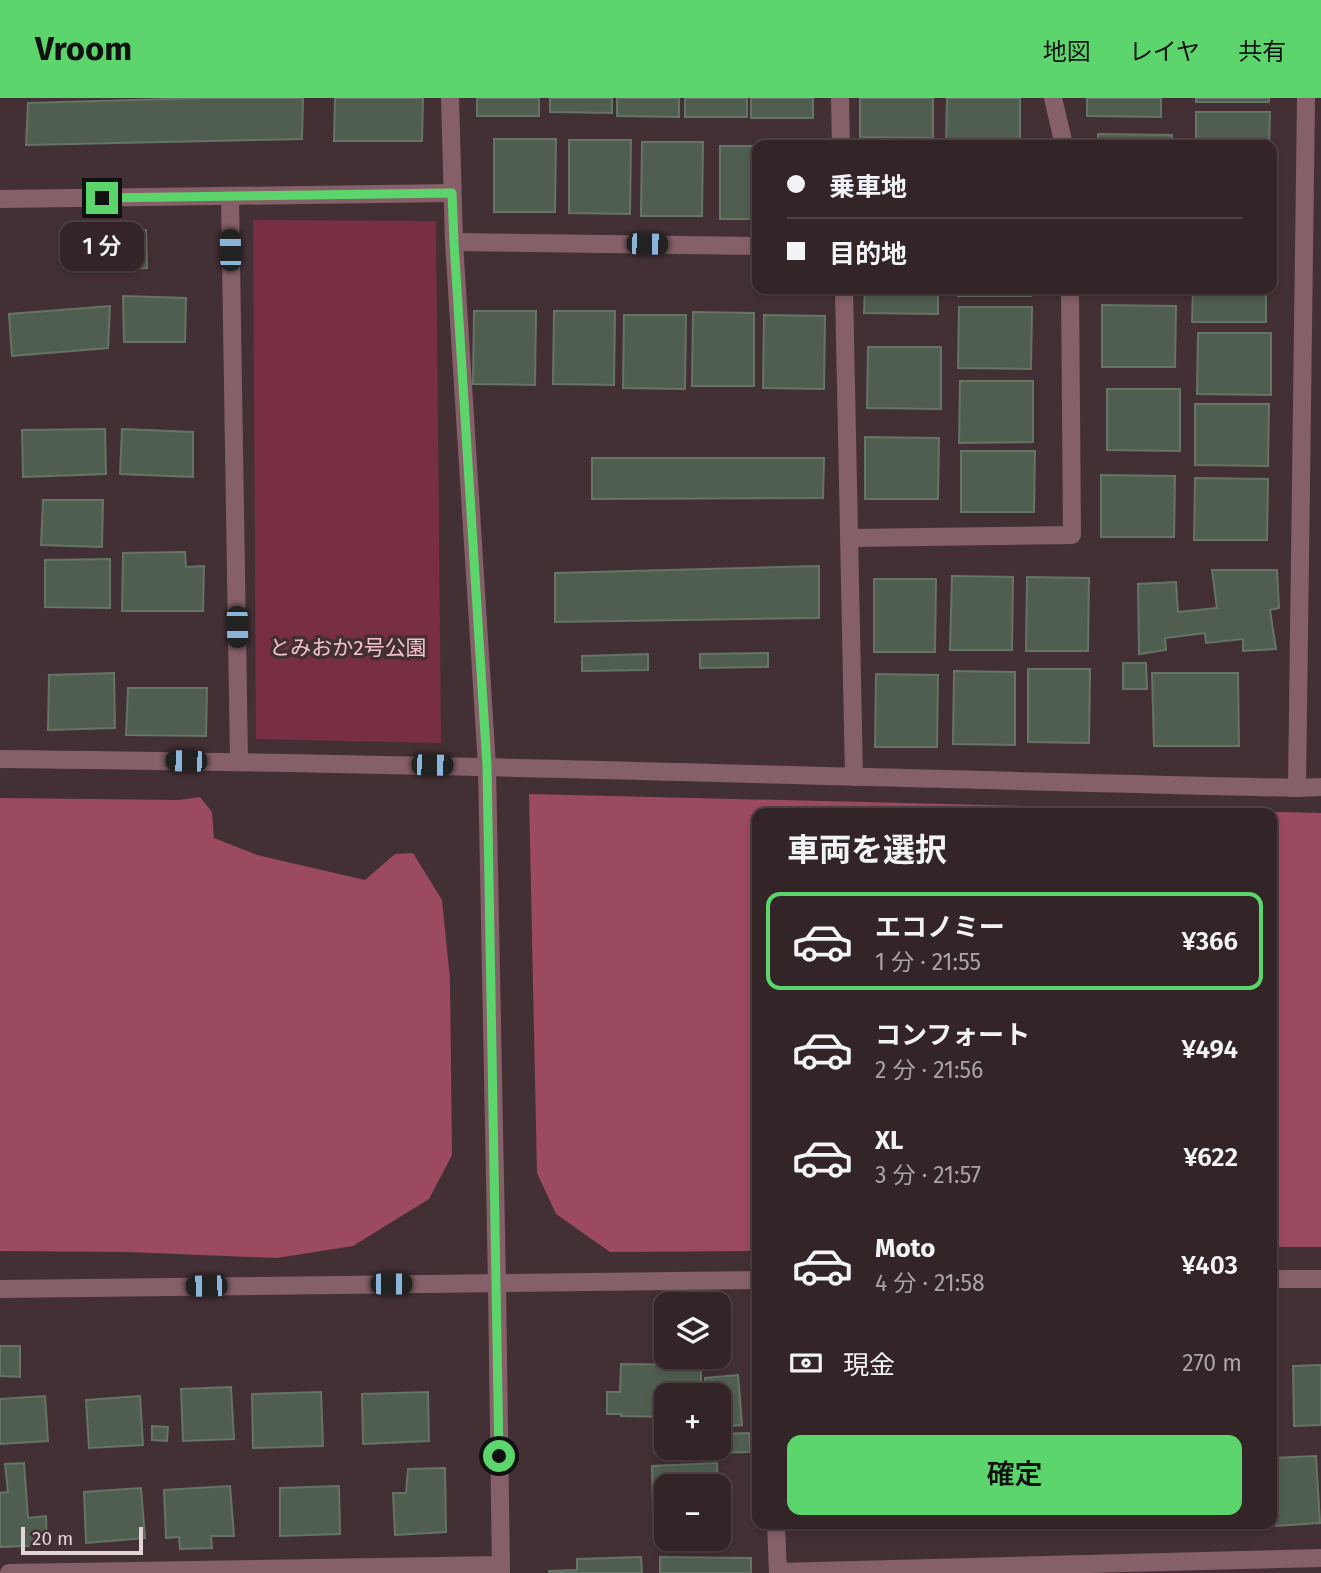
<!DOCTYPE html>
<html lang="ja">
<meta charset="utf-8">
<style>
:root{--surface:#322427;--page:#3d3033;--text:#f1f3f6;--muted:#a8a4a7;--line:#4d4144;--accent:#5dd56d}
body{margin:0;font-family:"Fira Sans","Noto Sans JP",sans-serif;background:var(--page);color:var(--text);height:100vh;display:flex;flex-direction:column;font-size:26px;white-space:nowrap}
*{box-sizing:border-box;margin:0}
p{font-size:23px;color:var(--muted)}
.icon{flex:none;width:38px;height:38px;fill:none;stroke:currentColor;stroke-width:2;stroke-linecap:round;stroke-linejoin:round}
.map{position:relative;flex:1;overflow:hidden}
.side{position:absolute;left:752px;top:710px;width:525px;height:721px;display:flex;flex-direction:column;background:var(--surface);border-radius:14px;box-shadow:0 4px 10px #0003,0 0 0 2px var(--line)}
.side>*{flex:none}
.top-card{position:absolute;left:752px;top:42px;width:525px;height:154px;border-radius:14px;box-shadow:0 4px 10px #0003,0 0 0 2px var(--line);display:grid;align-content:center;height:154px;padding:0 35px;background:var(--surface)}
.controls{position:absolute;left:654px;top:1194px;display:grid;gap:14px}
.controls a{display:grid;place-items:center;width:77px;height:77px;border-radius:14px;background:var(--surface);box-shadow:0 4px 10px #0003,0 0 0 2px var(--line);font-size:35px}
.scale{position:absolute;left:21px;bottom:18px;width:122px;box-sizing:border-box;padding-left:7px;border:4px solid #e2d5d7;border-top:0;font-size:19px;line-height:24px;white-space:nowrap;color:#e2d5d7;-webkit-text-stroke:5px #433034;paint-order:stroke}
.end{position:absolute;width:32px;height:32px;margin:-16px;border:9px solid #5dd56d;background:#111;box-shadow:0 0 0 4px #111}
.from{border-radius:50%}
.bubble{position:absolute;height:49px;border-radius:14px;background:var(--surface);box-shadow:0 4px 10px #0003,0 0 0 2px var(--line);font-size:23px;font-weight:600;line-height:49px;text-align:center}
.car{position:absolute;width:21px;height:42px;margin:-21px -10px;border-radius:9px;box-shadow:0 0 5px 2px #0007;background:linear-gradient(#222 24%,#8ab4d8 0 40%,#222 0 76%,#8ab4d8 0 86%,#222 0)}
.top-card b{display:flex;align-items:center;gap:24px;height:66px;font-size:26px}
.top-card b+b{border-top:2px solid var(--line)}
.top-card i{width:18px;height:18px;background:var(--text)}
ul{padding:0;list-style:none}
li{display:flex;align-items:center;gap:21px;height:98px;margin:0 14px 10px;padding:0 21px;border:4px solid transparent;border-radius:14px}
li div{flex:1}
li b{display:block;font-size:26px}
li em{font-style:normal;font-weight:600}
li.active{border-color:var(--accent)}
li>.icon{width:63px;height:63px;stroke-width:1.5}
h2{padding:0 35px;font-size:32px;line-height:84px}
.pay{display:flex;align-items:center;gap:18px;height:77px;padding:0 35px;font-size:26px}
.pay p{margin-inline-start:auto}
.action{display:flex;gap:14px;margin-top:auto;padding:14px 35px}
.action a{flex:1;height:80px;border-radius:14px;background:var(--accent);color:#111;font-size:28px;font-weight:600;line-height:80px;text-align:center}
header{display:flex;align-items:center;gap:42px;box-sizing:border-box;height:98px;padding:0 35px;background:var(--accent);color:#111}
header strong{font-size:33px}
nav{display:flex;gap:38px;margin-inline-start:auto;font-size:24px}
.map>svg:first-child{display:block}
</style>
<header>
<strong>Vroom</strong>
<nav><a>地図</a><a>レイヤ</a><a>共有</a></nav>
</header>
<div class="map">
<svg width="1321" height="1475" viewBox="0 0 1321 1475">
<rect width="100%" height="100%" fill="#433034"/>
<path fill="#782e43" d="M 253,122 L 436,123 L 441,645 L 256,641 Z"/>
<g fill="#9c4a5f">
<path d="M 529,696 L 1321,715 L 1321,1149 L 1272,1149 L 1272,716 L 758,716 L 758,1153 L 610,1154 L 556,1116 L 537,1075 Z"/>
<path d="M 200,699 L 212,714 L 214,740 L 257,757 L 365,782 L 395,756 L 413,755 L 442,802 L 450,881 L 452,1057 L 429,1101 L 353,1148 L 277,1160 L 128,1154 L 0,1153 L 0,700 L 179,702 Z"/>
</g>
<g fill="#505e50" stroke="#657466" stroke-width="2">
<path d="M 203,0 L 303,0 L 302,41 L 26,47 L 28,5 Z"/>
<path d="M 335,0 L 423,0 L 422,43 L 334,43 Z"/>
<rect x="477" y="0" width="62" height="18"/>
<path d="M 550,0 L 612,0 L 612,15 L 550,14 Z"/>
<path d="M 617,0 L 679,0 L 679,19 L 617,18 Z"/>
<rect x="685" y="0" width="62" height="19"/>
<rect x="751" y="0" width="62" height="20"/>
<path d="M 860,0 L 933,0 L 933,40 L 860,39 Z"/>
<path d="M 947,0 L 1020,0 L 1020,47 L 946,47 Z"/>
<path d="M 1087,0 L 1161,0 L 1161,19 L 1087,18 Z"/>
<rect x="1196" y="0" width="73" height="4"/>
<path d="M 1196,14 L 1270,14 L 1269,47 L 1196,47 Z"/>
<path d="M 1098,36 L 1172,37 L 1171,47 L 1098,47 Z"/>
<path d="M 494,41 L 556,41 L 555,114 L 494,114 Z"/>
<path d="M 569,42 L 631,42 L 630,116 L 569,115 Z"/>
<path d="M 642,44 L 703,44 L 702,118 L 641,118 Z"/>
<rect x="720" y="48" width="38" height="73"/>
<path d="M 146,132 L 147,170 L 87,172 L 87,135 Z"/>
<path d="M 865,191 L 938,191 L 938,216 L 864,215 Z"/>
<rect x="958" y="191" width="73" height="7"/>
<path d="M 1193,191 L 1266,191 L 1266,224 L 1192,224 Z"/>
<path d="M 123,198 L 186,200 L 185,244 L 124,244 Z"/>
<path d="M 1102,207 L 1176,208 L 1175,269 L 1102,269 Z"/>
<path d="M 110,208 L 108,250 L 12,258 L 9,216 Z"/>
<path d="M 959,209 L 1032,209 L 1031,271 L 958,270 Z"/>
<path d="M 474,213 L 536,213 L 535,287 L 473,286 Z"/>
<path d="M 554,213 L 615,213 L 614,287 L 553,286 Z"/>
<path d="M 693,214 L 754,215 L 754,288 L 692,288 Z"/>
<path d="M 624,217 L 686,217 L 685,291 L 623,290 Z"/>
<path d="M 764,217 L 825,218 L 824,291 L 763,290 Z"/>
<path d="M 1198,235 L 1271,235 L 1271,297 L 1197,296 Z"/>
<path d="M 868,249 L 941,249 L 941,311 L 867,310 Z"/>
<path d="M 960,283 L 1033,283 L 1033,344 L 959,345 Z"/>
<path d="M 1107,291 L 1180,291 L 1180,353 L 1107,352 Z"/>
<path d="M 1195,306 L 1269,306 L 1268,368 L 1195,367 Z"/>
<path d="M 105,331 L 106,376 L 23,379 L 22,332 Z"/>
<path d="M 122,331 L 193,334 L 193,379 L 120,376 Z"/>
<path d="M 865,339 L 939,340 L 938,401 L 865,401 Z"/>
<path d="M 961,353 L 1035,353 L 1034,414 L 961,414 Z"/>
<path d="M 592,360 L 824,360 L 823,400 L 592,401 Z"/>
<path d="M 1101,377 L 1175,378 L 1174,439 L 1101,439 Z"/>
<path d="M 1195,380 L 1268,381 L 1267,442 L 1194,442 Z"/>
<path d="M 43,402 L 103,402 L 102,449 L 41,447 Z"/>
<path d="M 185,454 L 186,469 L 204,468 L 203,513 L 122,513 L 123,455 Z"/>
<path d="M 110,461 L 110,510 L 45,509 L 45,462 Z"/>
<path d="M 819,468 L 819,520 L 555,524 L 555,475 Z"/>
<path d="M 1212,472 L 1277,472 L 1279,510 L 1270,512 L 1276,551 L 1243,553 L 1243,541 L 1206,545 L 1205,535 L 1165,540 L 1166,552 L 1139,556 L 1138,486 L 1176,484 L 1178,514 L 1217,510 Z"/>
<path d="M 952,478 L 1013,479 L 1012,552 L 950,552 Z"/>
<path d="M 1027,479 L 1089,480 L 1088,553 L 1026,553 Z"/>
<path d="M 874,481 L 936,481 L 935,554 L 874,554 Z"/>
<path d="M 768,555 L 768,569 L 700,570 L 700,556 Z"/>
<path d="M 648,556 L 648,572 L 582,573 L 582,558 Z"/>
<path d="M 1123,565 L 1146,565 L 1147,591 L 1123,591 Z"/>
<path d="M 1028,571 L 1090,571 L 1089,645 L 1028,644 Z"/>
<path d="M 954,573 L 1015,574 L 1015,647 L 953,646 Z"/>
<path d="M 114,575 L 115,630 L 48,632 L 49,577 Z"/>
<path d="M 1152,575 L 1238,575 L 1239,648 L 1154,648 Z"/>
<path d="M 876,576 L 938,577 L 937,649 L 875,649 Z"/>
<path d="M 128,590 L 207,590 L 206,638 L 126,637 Z"/>
<path d="M 0,1248 L 20,1248 L 20,1279 L 0,1278 Z"/>
<path d="M 621,1266 L 701,1267 L 701,1297 L 667,1297 L 667,1319 L 621,1318 L 621,1316 L 607,1316 L 607,1294 L 620,1294 Z"/>
<path d="M 1321,1267 L 1321,1327 L 1294,1328 L 1293,1268 Z"/>
<path d="M 738,1277 L 742,1327 L 719,1329 L 719,1297 L 706,1297 L 705,1280 Z"/>
<path d="M 231,1289 L 234,1341 L 183,1343 L 181,1291 Z"/>
<path d="M 321,1294 L 323,1348 L 253,1350 L 252,1296 Z"/>
<path d="M 428,1294 L 429,1343 L 363,1346 L 362,1296 Z"/>
<path d="M 45,1298 L 48,1343 L 0,1346 L 0,1301 Z"/>
<path d="M 140,1298 L 143,1347 L 89,1350 L 86,1302 Z"/>
<path d="M 152,1328 L 168,1329 L 167,1343 L 152,1342 Z"/>
<path d="M 749,1335 L 750,1354 L 707,1355 L 707,1349 L 719,1349 L 719,1336 Z"/>
<path d="M 1316,1358 L 1320,1425 L 1276,1428 L 1273,1360 Z"/>
<path d="M 24,1365 L 28,1420 L 46,1418 L 47,1447 L 0,1449 L 0,1395 L 8,1394 L 5,1366 Z"/>
<path d="M 717,1365 L 718,1388 L 667,1388 L 667,1418 L 653,1419 L 652,1368 Z"/>
<path d="M 445,1370 L 446,1434 L 395,1437 L 393,1395 L 406,1395 L 408,1371 Z"/>
<path d="M 230,1388 L 234,1438 L 211,1438 L 212,1450 L 180,1451 L 179,1439 L 166,1440 L 164,1392 Z"/>
<path d="M 339,1388 L 340,1436 L 280,1438 L 280,1390 Z"/>
<path d="M 141,1390 L 145,1440 L 86,1445 L 84,1394 Z"/>
<path d="M 641,1459 L 642,1475 L 549,1475 L 549,1473 L 577,1472 L 577,1461 Z"/>
<path d="M 660,1459 L 751,1460 L 751,1475 L 660,1475 Z"/>
</g>
<g fill="none" stroke-linecap="round" stroke-linejoin="round">
<g stroke="#866068" stroke-width="18">
<path d="M 450,0 L 454,144 L 487,668 L 497,1185 L 501,1475"/>
<path d="M 840,0 L 841,47"/>
<path d="M 1053,0 L 1064,47"/>
<path d="M 230,99 L 239,663"/>
<path d="M 0,101 L 452,95"/>
<path d="M 454,144 L 758,148"/>
<path d="M 844,191 L 854,679"/>
<path d="M 849,440 L 1072,437 L 1070,191"/>
<path d="M 0,661 C 432,665 864,680 1297,690 L 1321,689"/>
<path d="M 1297,690 L 1306,0"/>
<path d="M 776,1426 L 778,1475"/>
<path d="M 778,1474 L 1321,1460"/>
<path d="M 9,1475 L 501,1467"/>
</g>
<g stroke="#866068" stroke-width="18">
<path d="M 1272,1181 L 1321,1181"/>
<path d="M 0,1191 L 758,1182"/>
</g>
</g>
<g fill="none" stroke-linecap="round" stroke-linejoin="round">
<path stroke="#5dd56d" stroke-width="9" d="M 102,100 L 452,95 L 454,144 L 487,668 L 499,1358"/>
</g>
<g text-anchor="middle" stroke-width="7" stroke-linejoin="round" paint-order="stroke">
<g font-size="21" fill="#f4c3cd" stroke="#433034">
<text x="348" y="557">とみおか2号公園</text>
</g>
</g>
</svg>
<div class="controls">
<a><svg class="icon" aria-label="layers" viewBox="0 0 24 24"><path d="M12 4l9 5-9 5-9-5zM3 14l9 5 9-5"/></svg></a>
<a>+</a>
<a>−</a>
</div>
<div class="scale">20 m</div>
<i class="end from" style="left:499px;top:1358px"></i>
<i class="end" style="left:102px;top:100px"></i>
<div class="bubble" style="left:60px;top:124px;width:84px">1 分</div>
<i class="car" style="left:647px;top:146px;rotate:91deg"></i>
<i class="car" style="left:230px;top:152px;rotate:359deg"></i>
<i class="car" style="left:237px;top:529px;rotate:179deg"></i>
<i class="car" style="left:186px;top:663px;rotate:271deg"></i>
<i class="car" style="left:432px;top:667px;rotate:91deg"></i>
<i class="car" style="left:391px;top:1186px;rotate:90deg"></i>
<i class="car" style="left:206px;top:1188px;rotate:269deg"></i>
<div class="top-card">
<b><i class="from"></i>乗車地</b>
<b><i></i>目的地</b>
</div>
<section class="side">
<h2>車両を選択</h2>
<ul>
<li class="active"><svg class="icon" aria-label="car" viewBox="0 0 24 24"><path d="M5 17H2v-5l4-1 3-4h7l3 4 3 1v5h-3M9 17h6M6 11h13"/><circle cx="7" cy="17" r="2"/><circle cx="17" cy="17" r="2"/></svg><div><b>エコノミー</b><p>1 分 · 21:55</p></div><em>¥366</em></li>
<li><svg class="icon" aria-label="car" viewBox="0 0 24 24"><path d="M5 17H2v-5l4-1 3-4h7l3 4 3 1v5h-3M9 17h6M6 11h13"/><circle cx="7" cy="17" r="2"/><circle cx="17" cy="17" r="2"/></svg><div><b>コンフォート</b><p>2 分 · 21:56</p></div><em>¥494</em></li>
<li><svg class="icon" aria-label="car" viewBox="0 0 24 24"><path d="M5 17H2v-5l4-1 3-4h7l3 4 3 1v5h-3M9 17h6M6 11h13"/><circle cx="7" cy="17" r="2"/><circle cx="17" cy="17" r="2"/></svg><div><b>XL</b><p>3 分 · 21:57</p></div><em>¥622</em></li>
<li><svg class="icon" aria-label="car" viewBox="0 0 24 24"><path d="M5 17H2v-5l4-1 3-4h7l3 4 3 1v5h-3M9 17h6M6 11h13"/><circle cx="7" cy="17" r="2"/><circle cx="17" cy="17" r="2"/></svg><div><b>Moto</b><p>4 分 · 21:58</p></div><em>¥403</em></li>
</ul>
<div class="pay"><svg class="icon" aria-label="cash" viewBox="0 0 24 24"><path d="M3 7h18v10H3z"/><circle cx="12" cy="12" r="2"/></svg>現金<p>270 m</p></div>
<div class="action"><a>確定</a></div>
</section>
</div>
